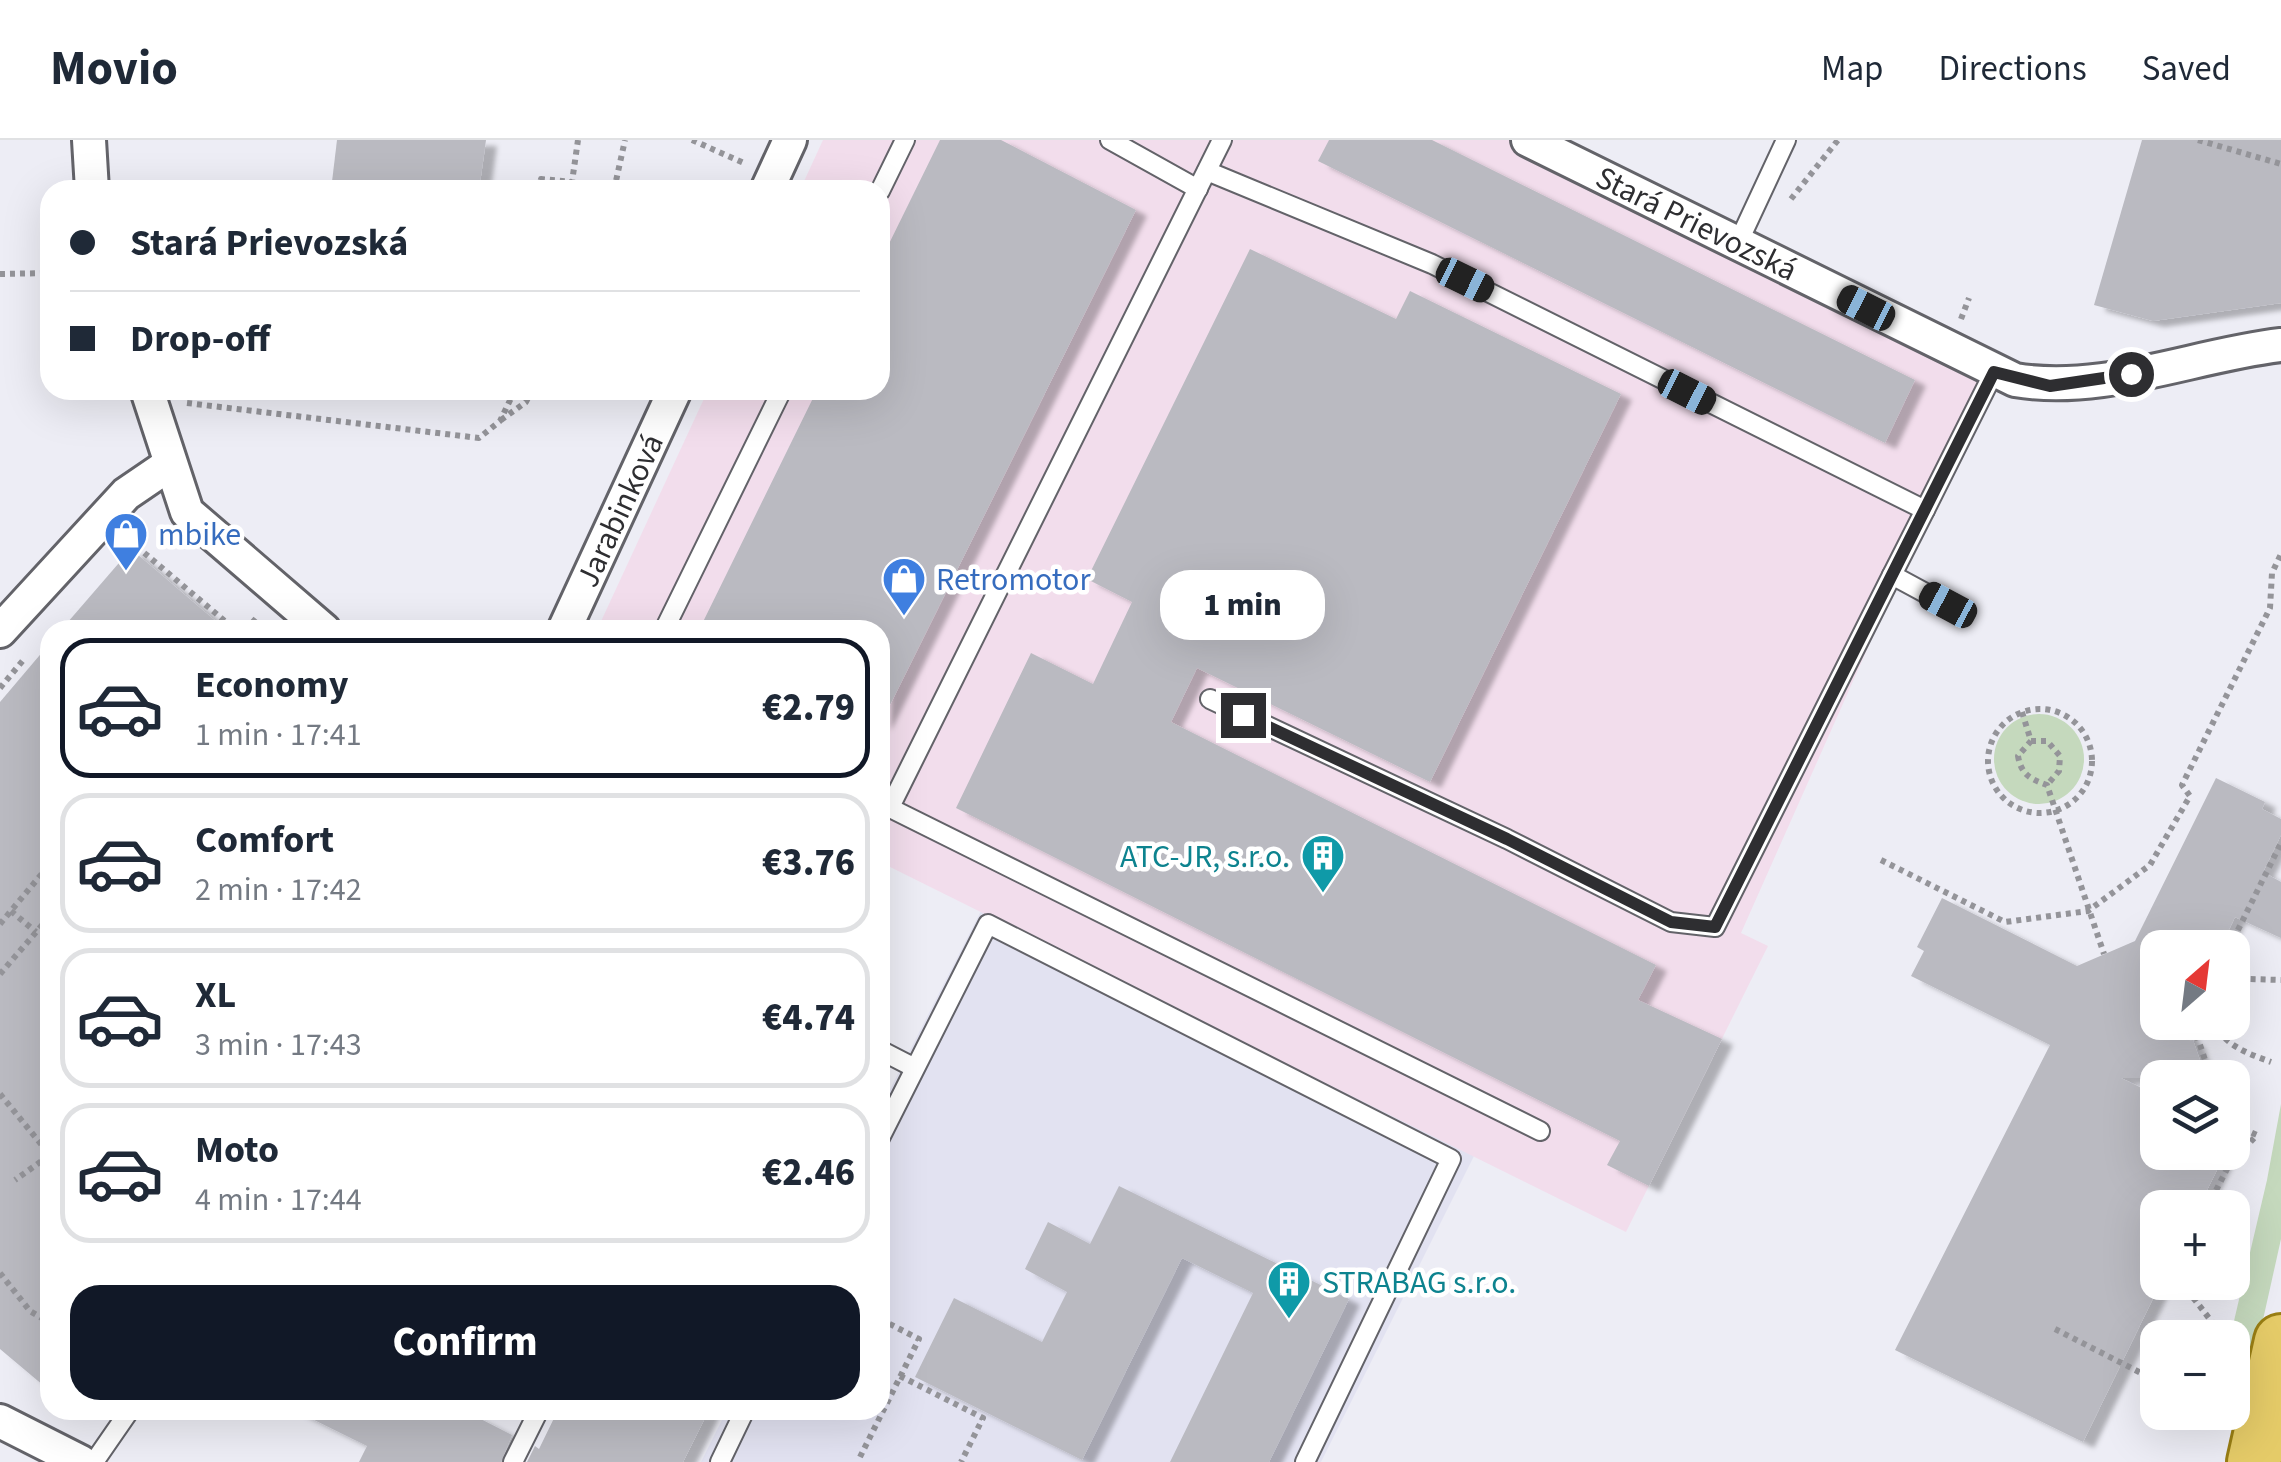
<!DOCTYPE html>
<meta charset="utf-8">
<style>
:root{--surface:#fff;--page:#f2f2f3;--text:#1f2937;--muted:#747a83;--line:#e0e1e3;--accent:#111827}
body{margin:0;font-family:"Source Sans 3",sans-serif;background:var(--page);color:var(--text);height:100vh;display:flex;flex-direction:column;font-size:38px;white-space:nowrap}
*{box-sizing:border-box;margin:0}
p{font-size:32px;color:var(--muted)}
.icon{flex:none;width:55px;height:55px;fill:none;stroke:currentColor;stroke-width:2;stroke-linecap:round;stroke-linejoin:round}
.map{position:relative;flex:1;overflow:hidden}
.details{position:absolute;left:40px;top:480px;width:850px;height:800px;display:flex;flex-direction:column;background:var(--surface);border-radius:30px;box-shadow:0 10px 40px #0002}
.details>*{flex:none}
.banner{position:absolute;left:40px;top:40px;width:850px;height:220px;border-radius:30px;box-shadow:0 10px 40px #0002;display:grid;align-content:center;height:220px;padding:0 30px;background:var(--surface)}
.needle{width:65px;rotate:28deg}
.tools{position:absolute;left:2140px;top:790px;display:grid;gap:20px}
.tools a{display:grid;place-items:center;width:110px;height:110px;border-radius:20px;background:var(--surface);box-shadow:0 10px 40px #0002;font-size:50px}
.end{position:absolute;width:45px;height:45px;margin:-22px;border:12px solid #2e2e31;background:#fff;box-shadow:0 0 0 5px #fff}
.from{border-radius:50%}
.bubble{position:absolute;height:70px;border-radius:30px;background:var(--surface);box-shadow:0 10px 40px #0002;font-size:32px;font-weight:800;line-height:70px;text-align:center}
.car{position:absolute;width:30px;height:60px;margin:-30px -15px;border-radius:12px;box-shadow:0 0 8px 2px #0007;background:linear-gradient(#222 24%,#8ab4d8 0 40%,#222 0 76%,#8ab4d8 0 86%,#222 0)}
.banner b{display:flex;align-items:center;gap:35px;height:95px;font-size:38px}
.banner b+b{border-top:2px solid var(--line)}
.banner i{width:25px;height:25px;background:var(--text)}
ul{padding:18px 0 0;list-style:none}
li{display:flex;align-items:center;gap:30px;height:140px;margin:0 20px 15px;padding:0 10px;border:5px solid var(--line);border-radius:30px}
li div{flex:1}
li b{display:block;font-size:38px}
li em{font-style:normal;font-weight:800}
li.selected{border-color:var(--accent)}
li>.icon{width:90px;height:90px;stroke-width:1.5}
.cta{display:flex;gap:20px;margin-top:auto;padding:20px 30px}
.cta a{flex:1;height:115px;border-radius:30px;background:var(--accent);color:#fff;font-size:40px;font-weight:800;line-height:115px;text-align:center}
header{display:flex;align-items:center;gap:60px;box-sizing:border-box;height:140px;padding:0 50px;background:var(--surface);border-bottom:2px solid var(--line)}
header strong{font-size:48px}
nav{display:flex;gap:55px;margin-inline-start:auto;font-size:35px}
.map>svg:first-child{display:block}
</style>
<header>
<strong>Movio</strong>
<nav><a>Map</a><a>Directions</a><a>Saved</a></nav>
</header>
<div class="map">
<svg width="2281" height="1322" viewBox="0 0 2281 1322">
<defs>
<filter id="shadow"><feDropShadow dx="11" dy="6" stdDeviation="2.5" flood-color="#0004"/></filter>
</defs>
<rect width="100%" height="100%" fill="#ededf5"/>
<path fill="#e2e2f1" d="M 981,771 L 1474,1016 L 1321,1322 L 701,1322 L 727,1270 L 880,1270 L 880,969 Z"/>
<path fill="#f2ddec" d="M 823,0 L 1564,0 L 2005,220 L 1914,404 L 1741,793 L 1768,806 L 1626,1092 L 880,722 L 880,490 L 597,490 L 708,250 L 880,250 L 880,50 L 800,50 Z"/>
<g fill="#c5d9bd">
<circle cx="2039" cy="619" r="45"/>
<path d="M 2281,964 L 2281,1099 L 2250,1238 L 2233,1245 L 2232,1198 L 2230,1198 L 2267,1040 Z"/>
</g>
<g fill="#babac1" filter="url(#shadow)">
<path d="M 337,0 L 486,0 L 479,50 L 331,50 Z"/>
<path d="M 940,0 L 1001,0 L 1136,70 L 880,585 L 880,490 L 699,490 L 817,250 L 880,250 L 880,122 Z"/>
<path d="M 1329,0 L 1432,0 L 1915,240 L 1885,303 L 1318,21 Z"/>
<path d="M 2142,0 L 2281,0 L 2281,163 L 2153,181 L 2094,165 Z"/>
<path d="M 1250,109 L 1396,179 L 1410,151 L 1621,254 L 1430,642 L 1197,528 L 1171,582 L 1656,825 L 1638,860 L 1722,899 L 1649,1046 L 1607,1025 L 1620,1001 L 956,668 L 1031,513 L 1093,544 L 1132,462 L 1087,439 Z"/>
<path d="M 131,409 L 164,437 L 226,490 L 61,490 Z"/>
<path d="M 50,503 L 50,1251 L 0,1209 L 0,562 Z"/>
<path d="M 2216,638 L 2265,662 L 2262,669 L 2281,679 L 2281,695 L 2263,732 L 2281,742 L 2281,798 L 2235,777 L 2220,808 L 2158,808 L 2158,882 L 2183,882 L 2190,901 L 2193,900 L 2206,938 L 2121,938 L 2158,956 L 2158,1012 L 2226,1012 L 2198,1068 L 2158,1068 L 2158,1142 L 2161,1142 L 2083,1302 L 1895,1210 L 2050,905 L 1911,836 L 1924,811 L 1917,807 L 1942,758 L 2077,826 L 2135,801 Z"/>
<path d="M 1119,1046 L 1349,1159 L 1269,1322 L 1170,1322 L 1253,1153 L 1182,1118 L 1082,1320 L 915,1237 L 954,1158 L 1042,1202 L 1067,1152 L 1025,1129 L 1048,1082 L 1090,1104 Z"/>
<path d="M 294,1270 L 463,1270 L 512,1295 L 501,1322 L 359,1322 L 367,1306 Z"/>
<path d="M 558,1270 L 709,1270 L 683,1322 L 527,1322 L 535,1306 L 539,1309 Z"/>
</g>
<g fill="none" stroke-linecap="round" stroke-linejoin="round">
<defs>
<g id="service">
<path d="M 1110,0 L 1198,49"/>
<path d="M 1207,31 L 1432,124 L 1925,370 L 1994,232"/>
<path d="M 880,51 L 905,0"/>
<path d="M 1738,103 L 1786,0"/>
<path d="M 1925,370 L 1892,435 L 1955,469"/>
<path d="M 664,490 L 782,250"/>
<path d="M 1210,559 L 1507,699 L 1671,782 L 1715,787 L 1892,435"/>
<path d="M 880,663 L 1540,991"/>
<path d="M 891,665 L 1222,0"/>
<path d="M 880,910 L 913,927"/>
<path d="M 880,998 L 988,784 L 1451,1019 L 1305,1322"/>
<path d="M 94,1322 L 130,1270"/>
<path d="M 513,1322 L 539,1270"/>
<path d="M 720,1322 L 745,1270"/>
</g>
<g id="minor">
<path d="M 89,0 L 92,50"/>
<path id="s1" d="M 1528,0 L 2015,240 C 2103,255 2194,215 2281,205"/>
<path d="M 767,50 L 790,0"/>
<path d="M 147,250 L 187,372 L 324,490"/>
<path id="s2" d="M 564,490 L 675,250"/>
<path d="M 0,491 L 126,354 L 170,324"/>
<path d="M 0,1281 L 81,1322"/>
</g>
<path id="primary" d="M 2254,1322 L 2281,1201"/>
</defs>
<use href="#service" stroke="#636369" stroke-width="22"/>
<use href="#minor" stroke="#636369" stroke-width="38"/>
<use href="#primary" stroke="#997e14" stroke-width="58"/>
<g stroke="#949499" stroke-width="6" stroke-dasharray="5 5" stroke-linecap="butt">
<path d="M 692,0 L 746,24"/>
<path d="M 2198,0 L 2281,24"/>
<path d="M 539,50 L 541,39 L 572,42 L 578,0"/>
<path d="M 614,50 L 625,0"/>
<path d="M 1791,59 L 1838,0"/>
<path d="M 0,134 L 50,133"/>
<path d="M 1961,179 L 1969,158"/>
<path d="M 187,263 L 479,298 L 500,281 L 515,250"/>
<path d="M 501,280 L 526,262 L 532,250"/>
<path d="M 129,400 L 233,488 L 231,490"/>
<path d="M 246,490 L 258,476"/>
<path d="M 0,548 L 25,518"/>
<circle cx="2040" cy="621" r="52"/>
<path d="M 2022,572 L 2031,601 L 2018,616 C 2021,634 2030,639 2047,645 L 2104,814"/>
<path d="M 2031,601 L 2047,601 L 2060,616 L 2059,631 L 2047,645"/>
<path d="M 1881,720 L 2005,782 L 2088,771 L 2150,725 L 2190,656 L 2182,645 L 2270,468 L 2272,433 L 2281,414"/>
<path d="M 11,771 L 36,792"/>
<path d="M 0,784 L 50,724"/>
<path d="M 2229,808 L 2281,703"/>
<path d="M 0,834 L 50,776"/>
<path d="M 2232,846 L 2249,839 L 2281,840"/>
<path d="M 2214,882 C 2223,905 2249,914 2271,922"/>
<path d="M 2211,938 L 2197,896 L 2214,886"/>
<path d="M 0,954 L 50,1015 L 15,1040"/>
<path d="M 2207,1068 L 2229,1025 L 2257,995 L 2232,984"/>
<path d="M 0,1133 L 30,1171 L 50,1183"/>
<path d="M 2181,1142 L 2219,1191"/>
<path d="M 2055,1189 L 2145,1235"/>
<path d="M 900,1236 L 983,1278 L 961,1322"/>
<path d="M 860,1317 L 919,1199 L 880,1179"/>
</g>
<use href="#service" stroke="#fff" stroke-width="18"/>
<use href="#minor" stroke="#fff" stroke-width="32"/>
<use href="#primary" stroke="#e5cb68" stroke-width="52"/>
</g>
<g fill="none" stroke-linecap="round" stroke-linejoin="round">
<path stroke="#2e2e31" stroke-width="12" d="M 1243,575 L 1507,699 L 1671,782 L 1715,787 L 1994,232 L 2050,246 L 2131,234"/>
</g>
<defs>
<symbol id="shop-pin" viewBox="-11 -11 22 30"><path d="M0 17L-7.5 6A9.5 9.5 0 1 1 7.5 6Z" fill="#3f7fe0" stroke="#fff"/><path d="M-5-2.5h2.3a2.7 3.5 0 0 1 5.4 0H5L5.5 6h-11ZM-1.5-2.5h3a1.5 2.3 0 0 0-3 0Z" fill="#fff"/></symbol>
<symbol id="building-pin" viewBox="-11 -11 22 30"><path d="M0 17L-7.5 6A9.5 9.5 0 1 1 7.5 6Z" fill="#0f9aa8" stroke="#fff"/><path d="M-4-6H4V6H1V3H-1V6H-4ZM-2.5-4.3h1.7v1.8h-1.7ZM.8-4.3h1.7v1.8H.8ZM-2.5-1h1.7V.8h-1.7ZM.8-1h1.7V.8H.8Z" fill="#fff"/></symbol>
</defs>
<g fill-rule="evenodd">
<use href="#shop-pin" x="101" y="369" width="50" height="68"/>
<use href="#shop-pin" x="879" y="414" width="50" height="68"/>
<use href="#building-pin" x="1298" y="691" width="50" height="68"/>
<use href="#building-pin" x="1264" y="1117" width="50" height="68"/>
</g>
<g text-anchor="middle" stroke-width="9" stroke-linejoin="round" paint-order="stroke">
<g font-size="32" fill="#2e2e31" stroke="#fff">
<text dy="11" stroke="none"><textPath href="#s1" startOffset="188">Stará Prievozská</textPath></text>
<text dy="11" stroke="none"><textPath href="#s2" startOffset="132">Jarabinková</textPath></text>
</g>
<g font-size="32" fill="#366cbe" stroke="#fff" text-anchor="start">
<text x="158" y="405">mbike</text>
<text x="936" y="450">Retromotor</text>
</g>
<g font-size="32" fill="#0d838f" stroke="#fff" text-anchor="end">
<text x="1290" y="727">ATC-JR, s.r.o.</text>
<text x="1322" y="1153" text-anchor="start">STRABAG s.r.o.</text>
</g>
</g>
</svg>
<div class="tools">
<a><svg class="needle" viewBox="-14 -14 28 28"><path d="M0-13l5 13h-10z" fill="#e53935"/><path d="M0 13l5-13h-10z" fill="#747a83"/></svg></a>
<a><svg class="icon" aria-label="layers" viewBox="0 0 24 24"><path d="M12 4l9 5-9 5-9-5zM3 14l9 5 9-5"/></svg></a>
<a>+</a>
<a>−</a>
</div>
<i class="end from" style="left:2131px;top:234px"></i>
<i class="end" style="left:1243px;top:575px"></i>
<div class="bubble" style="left:1160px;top:430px;width:165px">1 min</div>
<i class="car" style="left:1465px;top:140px;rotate:116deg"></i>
<i class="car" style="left:1866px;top:168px;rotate:297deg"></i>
<i class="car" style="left:1687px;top:252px;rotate:117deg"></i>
<i class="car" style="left:1948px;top:465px;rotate:298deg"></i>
<div class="banner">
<b><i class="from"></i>Stará Prievozská</b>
<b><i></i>Drop-off</b>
</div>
<section class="details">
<ul>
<li class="selected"><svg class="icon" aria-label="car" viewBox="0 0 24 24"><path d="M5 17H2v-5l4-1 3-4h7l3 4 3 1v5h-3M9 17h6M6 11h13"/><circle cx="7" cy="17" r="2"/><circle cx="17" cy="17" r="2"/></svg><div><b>Economy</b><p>1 min · 17:41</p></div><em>€2.79</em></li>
<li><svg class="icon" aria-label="car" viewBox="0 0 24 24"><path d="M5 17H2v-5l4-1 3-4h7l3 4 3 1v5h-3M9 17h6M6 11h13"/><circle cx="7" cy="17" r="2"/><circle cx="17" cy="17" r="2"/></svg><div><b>Comfort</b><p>2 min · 17:42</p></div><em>€3.76</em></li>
<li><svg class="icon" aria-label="car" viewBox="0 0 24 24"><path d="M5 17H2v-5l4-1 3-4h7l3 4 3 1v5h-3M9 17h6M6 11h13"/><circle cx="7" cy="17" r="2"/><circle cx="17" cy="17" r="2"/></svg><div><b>XL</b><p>3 min · 17:43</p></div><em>€4.74</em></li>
<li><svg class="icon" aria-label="car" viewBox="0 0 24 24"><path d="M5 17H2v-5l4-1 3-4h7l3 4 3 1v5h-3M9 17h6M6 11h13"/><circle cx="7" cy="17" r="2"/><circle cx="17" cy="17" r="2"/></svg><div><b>Moto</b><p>4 min · 17:44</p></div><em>€2.46</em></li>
</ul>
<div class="cta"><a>Confirm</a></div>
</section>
</div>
